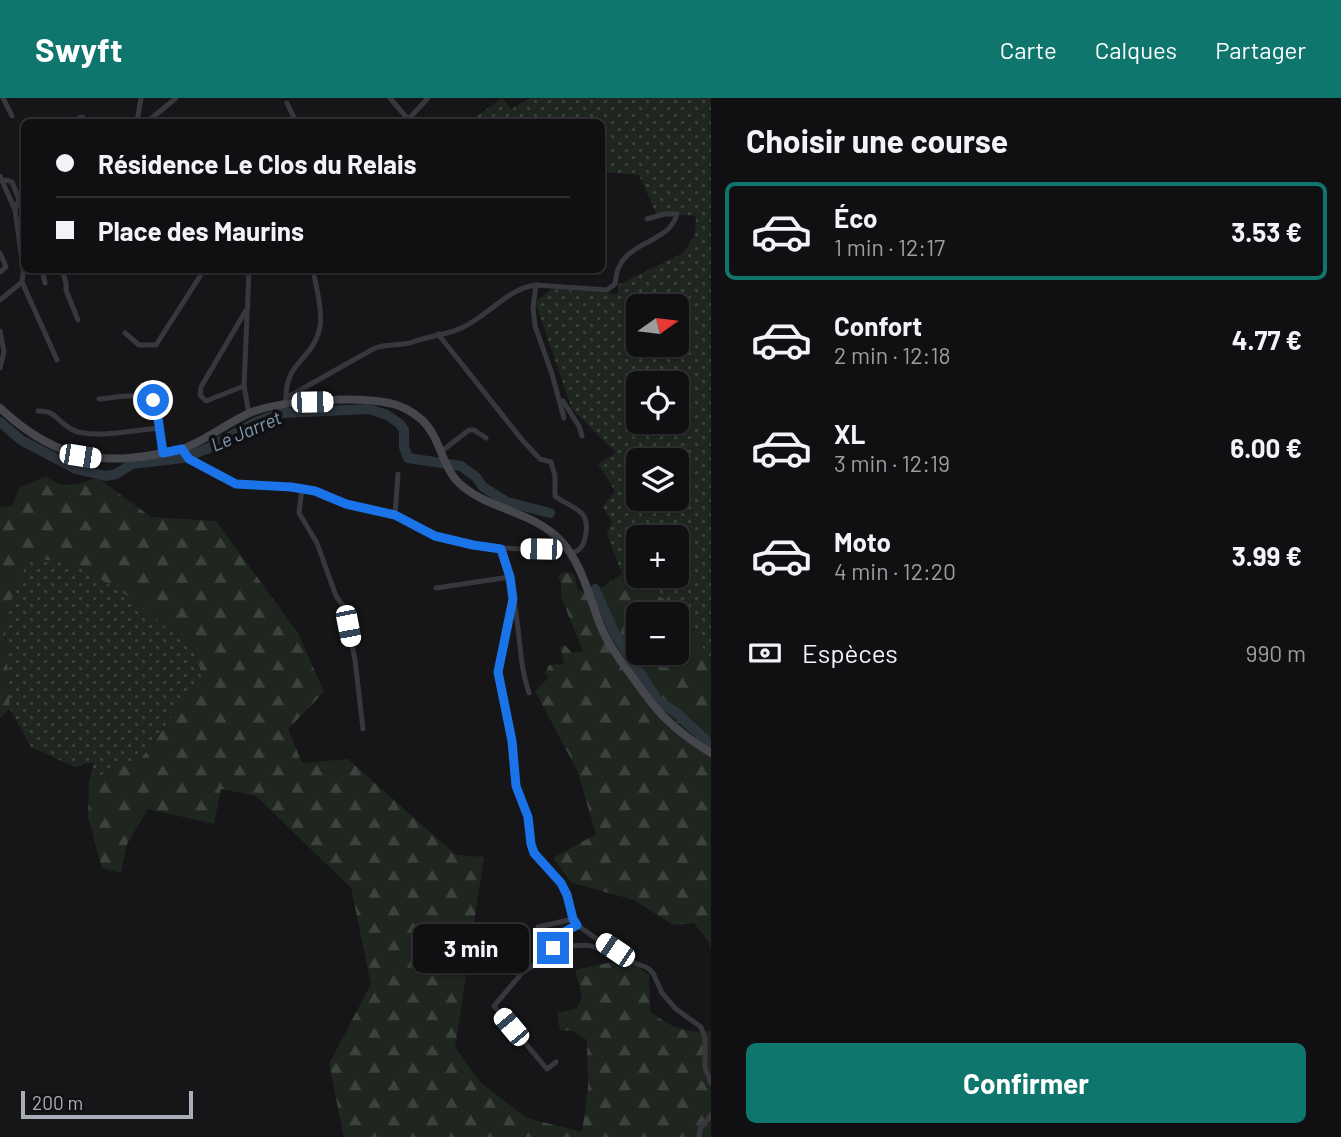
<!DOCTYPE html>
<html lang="fr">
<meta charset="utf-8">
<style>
:root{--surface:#101012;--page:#19191b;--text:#f1f3f6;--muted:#9c9d9f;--line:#303032;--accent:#0f766e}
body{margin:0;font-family:Barlow,sans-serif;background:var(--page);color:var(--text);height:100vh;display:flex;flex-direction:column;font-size:26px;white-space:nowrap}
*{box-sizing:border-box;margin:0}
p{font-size:23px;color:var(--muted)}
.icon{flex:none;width:38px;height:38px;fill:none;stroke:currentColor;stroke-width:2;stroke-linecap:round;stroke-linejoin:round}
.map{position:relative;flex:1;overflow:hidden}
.side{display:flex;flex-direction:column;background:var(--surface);width:630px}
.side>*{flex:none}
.hud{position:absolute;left:21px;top:21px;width:584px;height:154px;border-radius:10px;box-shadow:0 2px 5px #0004,0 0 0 2px var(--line);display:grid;align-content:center;height:154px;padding:0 35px;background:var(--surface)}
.needle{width:46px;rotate:76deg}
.fabs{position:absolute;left:626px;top:196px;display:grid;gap:14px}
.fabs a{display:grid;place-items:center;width:63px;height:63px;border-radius:10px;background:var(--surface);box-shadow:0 2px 5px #0004,0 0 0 2px var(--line);font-size:35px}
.scale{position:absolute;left:21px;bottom:18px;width:172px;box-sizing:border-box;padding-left:7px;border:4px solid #a8adb8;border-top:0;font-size:19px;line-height:24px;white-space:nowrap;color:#a8adb8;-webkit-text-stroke:5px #111113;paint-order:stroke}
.end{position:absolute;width:32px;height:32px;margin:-16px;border:9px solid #1a73e8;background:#fff;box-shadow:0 0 0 4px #fff}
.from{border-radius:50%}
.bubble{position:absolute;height:49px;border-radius:10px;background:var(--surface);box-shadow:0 2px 5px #0004,0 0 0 2px var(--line);font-size:23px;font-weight:700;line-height:49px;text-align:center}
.car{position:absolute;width:21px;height:42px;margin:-21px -10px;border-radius:9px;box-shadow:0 0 5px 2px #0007;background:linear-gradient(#fff 24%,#345 0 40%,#fff 0 76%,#345 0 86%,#fff 0)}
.hud b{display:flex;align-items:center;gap:24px;height:66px;font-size:26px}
.hud b+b{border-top:2px solid var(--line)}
.hud i{width:18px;height:18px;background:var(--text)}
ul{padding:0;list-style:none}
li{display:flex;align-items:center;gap:21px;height:98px;margin:0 14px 10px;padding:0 21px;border:4px solid transparent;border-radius:10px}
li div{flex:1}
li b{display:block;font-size:26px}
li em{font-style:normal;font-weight:700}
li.active{border-color:var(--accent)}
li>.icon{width:63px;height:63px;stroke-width:1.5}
h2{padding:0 35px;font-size:32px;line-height:84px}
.pay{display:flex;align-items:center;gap:18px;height:77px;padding:0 35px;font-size:26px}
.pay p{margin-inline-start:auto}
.action{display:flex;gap:14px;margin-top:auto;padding:14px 35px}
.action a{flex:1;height:80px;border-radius:10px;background:var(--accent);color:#fff;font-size:28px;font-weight:700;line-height:80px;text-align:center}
header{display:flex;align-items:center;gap:42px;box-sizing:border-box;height:98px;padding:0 35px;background:var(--accent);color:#fff}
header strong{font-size:33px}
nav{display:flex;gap:38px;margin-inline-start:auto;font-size:24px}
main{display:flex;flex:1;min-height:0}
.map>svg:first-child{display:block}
</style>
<header>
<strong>Swyft</strong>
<nav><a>Carte</a><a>Calques</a><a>Partager</a></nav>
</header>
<main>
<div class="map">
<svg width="711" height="1039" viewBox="0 0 711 1039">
<defs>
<pattern id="grass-dots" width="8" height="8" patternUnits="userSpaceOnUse" patternTransform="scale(1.75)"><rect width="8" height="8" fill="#1e261f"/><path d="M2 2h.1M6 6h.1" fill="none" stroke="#3c433d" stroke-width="1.8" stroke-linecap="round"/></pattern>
<pattern id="forest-firs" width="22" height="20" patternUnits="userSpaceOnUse" patternTransform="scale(1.75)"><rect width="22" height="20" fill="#1e261f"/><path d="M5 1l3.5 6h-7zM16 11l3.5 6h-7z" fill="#3c433d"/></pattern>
</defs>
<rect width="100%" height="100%" fill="#161618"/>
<g fill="url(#grass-dots)" fill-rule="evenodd">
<path d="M 502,0 L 511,11 L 530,0 L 711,0 L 711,564 L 679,510 L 622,476 L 607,436 L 612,424 L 603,409 L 615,393 L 598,366 L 616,355 L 572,311 L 535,204 L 552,191 L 618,196 L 618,187 L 683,155 L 695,137 L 696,118 L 656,115 L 639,77 L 602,74 L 602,24 L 469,24 ZM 639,208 L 677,208 L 677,247 L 639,247 ZM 639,285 L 677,285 L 677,324 L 639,324 ZM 639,362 L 677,362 L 677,401 L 639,401 ZM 639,439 L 677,439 L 677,478 L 639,478 Z"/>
<path d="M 27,459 L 77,467 L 125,496 L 194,551 L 202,577 L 140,662 L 116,669 L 89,684 L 94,664 L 75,669 L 31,649 L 10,611 L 4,511 L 18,490 Z"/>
</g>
<g fill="url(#forest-firs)" fill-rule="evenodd">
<path d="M 46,378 C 64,393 77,386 98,380 L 151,419 L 216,423 L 298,535 L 324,594 L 288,631 L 302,665 L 348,661 L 456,757 L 484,759 L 455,949 L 480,984 L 527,1020 L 582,1034 L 588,990 L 587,942 L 572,933 L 560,932 L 557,915 L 577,910 L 582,898 L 575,872 L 626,861 L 649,877 L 650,913 C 671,930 684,935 711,933 L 711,1039 L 344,1039 L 329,966 L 371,886 L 351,790 L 256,698 L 221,691 L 214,726 L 148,711 L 127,746 L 121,775 L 102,770 L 88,719 L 89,684 L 116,669 L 140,662 L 202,577 L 194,551 L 125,496 L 77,467 L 28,459 L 18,490 L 4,511 L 10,611 L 0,620 L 0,409 L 12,408 L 19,390 Z"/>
<path d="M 563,474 L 574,476 L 578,493 L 593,495 L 622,476 L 679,510 L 711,564 L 711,853 L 709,844 L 694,825 L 673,827 L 634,802 L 572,785 L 553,760 L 596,736 L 577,672 L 535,593 L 549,579 L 545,575 L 549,567 L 564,566 L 560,549 L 565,547 L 572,555 L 583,553 L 561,499 L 561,485 L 558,478 ZM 639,516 L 677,516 L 677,555 L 639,555 Z"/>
</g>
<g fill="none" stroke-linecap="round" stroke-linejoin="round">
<g stroke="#2c353c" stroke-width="10">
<path d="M 0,324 L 21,342 L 76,371 L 106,378 L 116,376 L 132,366 L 183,360 L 209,350 L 256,324 L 281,315 L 369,311 L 387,317 L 400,326 L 404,332 L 404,349 L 408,360 L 461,368 L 476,379 L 483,389 L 507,404 L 550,415"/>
<path d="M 595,491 L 614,534 L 657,602 L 678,616 L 711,647"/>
</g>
<g stroke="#37383d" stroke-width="5">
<path d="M 3,0 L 12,18"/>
<path d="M 390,0 L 408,21"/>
<path d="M 287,5 L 296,24"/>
<path d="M 73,24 L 77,21 L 82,19 L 88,24"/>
<path d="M 137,24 L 141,0"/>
<path d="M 147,24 L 176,0"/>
<path d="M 406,24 L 428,0"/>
<path d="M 0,78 L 15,112 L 23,170"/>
<path d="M 3,84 L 7,82 L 12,84 L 19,101 L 15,112"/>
<path d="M 24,114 L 24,126"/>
<path d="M 0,155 L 6,169 L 0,174"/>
<path d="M 42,172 L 45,185"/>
<path d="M 62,172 L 66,185 L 66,192 L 78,222"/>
<path d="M 249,172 L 244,288 L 249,316"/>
<path d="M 22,184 L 57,262"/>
<path d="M 536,187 L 533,209 L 535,228 L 552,276 L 564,320"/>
<path d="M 0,202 L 22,184 L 24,167"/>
<path d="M 0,233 L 4,254 L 0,270"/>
<path d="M 125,235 L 139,247 L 156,247 L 204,172"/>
<path d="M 438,236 L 523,343 L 540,361 L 551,364 L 555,378 L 555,398 C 573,412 592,410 585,440 C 583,449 580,452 571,456"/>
<path d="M 244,288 L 206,303 L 200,297 L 201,289 L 248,209"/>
<path d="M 286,300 C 286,263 311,263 319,233 C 324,218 316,187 313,172"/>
<path d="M 99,301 C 115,300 146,292 156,306 L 163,355"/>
<path d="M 563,303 L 579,328 L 582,338"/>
<path d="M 286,305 L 286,300 L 375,250 C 389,245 397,248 410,245 C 429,237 452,237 469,226 C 491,214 510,190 536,187 L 607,192 L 615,186 C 616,181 616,174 619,169 C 630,143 670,144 677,116 L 664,116 L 647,121"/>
<path d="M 38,313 C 57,313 56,323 71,331 C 90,342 137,332 159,330"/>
<path d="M 182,351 L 189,361 L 236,386 L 291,389 L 315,393 L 346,406 L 395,417 L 435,438 L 473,448 L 555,453 L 566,449"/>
<path d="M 442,353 L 469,332 L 474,332 L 486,340"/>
<path d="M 302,391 L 299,415 L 317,445 L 336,498 L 344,509 L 355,562 L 363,631"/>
<path d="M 395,417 L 398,376"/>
<path d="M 501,451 C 510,477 515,504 518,531 C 521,554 521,571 529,595"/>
<path d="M 436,490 L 510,479"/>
<path d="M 513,501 L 498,574 L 512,643 L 516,688 L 528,719 L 531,746 L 535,755 L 561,785 L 567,797 L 573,821 L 577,827 L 627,862 L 648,870 L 653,875 L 662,895 L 676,911 L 701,929 L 705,940 L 705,970 L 711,985"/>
<path d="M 577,827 L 550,842 L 553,850 C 578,849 585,842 609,855 L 615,852"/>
<path d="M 538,829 L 573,821"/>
<path d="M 553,850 L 540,858 L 537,865 L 522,875 L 494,908 L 547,971 L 556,964"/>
<path d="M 699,1039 L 700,1031 L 711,1017"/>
</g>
<path stroke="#45474d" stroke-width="8" d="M 0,310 C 59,365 105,369 182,351 C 207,342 228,324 252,314 C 283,302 357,298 389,305 C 401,307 413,314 422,322 C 440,339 441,365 456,382 C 484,412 533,412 561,443 C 582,465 590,502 601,529 C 608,546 618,560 629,574 C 656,613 670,630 711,655"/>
</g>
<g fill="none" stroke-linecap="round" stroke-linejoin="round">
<path stroke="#1a73e8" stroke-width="9" d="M 153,302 L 156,306 L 163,355 L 182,351 L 189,361 L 236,386 L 291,389 L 315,393 L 346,406 L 395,417 L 435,438 L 473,447 L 501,451 L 510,479 L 513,501 L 498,574 L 512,643 L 516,688 L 528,719 L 531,746 L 534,755 L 561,785 L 567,797 L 573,821 L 577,827 L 550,842 L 553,850"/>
</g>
<g text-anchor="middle" stroke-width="7" stroke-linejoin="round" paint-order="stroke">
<g font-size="19" font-style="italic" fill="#7f9bb3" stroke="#111113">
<text transform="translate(246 333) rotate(-23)" y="7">Le Jarret</text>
</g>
</g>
</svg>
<div class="fabs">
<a><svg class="needle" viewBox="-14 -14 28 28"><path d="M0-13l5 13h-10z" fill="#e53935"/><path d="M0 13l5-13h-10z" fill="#9c9d9f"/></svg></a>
<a><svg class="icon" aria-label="locate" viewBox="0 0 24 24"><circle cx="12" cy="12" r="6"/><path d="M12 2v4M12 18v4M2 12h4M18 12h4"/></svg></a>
<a><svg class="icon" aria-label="layers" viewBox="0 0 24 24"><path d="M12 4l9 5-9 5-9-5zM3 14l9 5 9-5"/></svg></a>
<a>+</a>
<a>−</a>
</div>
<div class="scale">200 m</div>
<i class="end from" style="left:153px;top:302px"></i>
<i class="end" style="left:553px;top:850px"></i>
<div class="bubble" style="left:413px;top:826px;width:116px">3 min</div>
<i class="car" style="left:312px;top:304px;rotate:89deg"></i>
<i class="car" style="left:80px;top:358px;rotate:99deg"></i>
<i class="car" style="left:541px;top:451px;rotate:271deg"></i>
<i class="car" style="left:348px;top:528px;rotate:169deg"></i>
<i class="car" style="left:615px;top:852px;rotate:304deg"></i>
<i class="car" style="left:511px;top:929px;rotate:320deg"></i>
<div class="hud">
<b><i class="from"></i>Résidence Le Clos du Relais</b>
<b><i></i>Place des Maurins</b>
</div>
</div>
<section class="side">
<h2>Choisir une course</h2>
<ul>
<li class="active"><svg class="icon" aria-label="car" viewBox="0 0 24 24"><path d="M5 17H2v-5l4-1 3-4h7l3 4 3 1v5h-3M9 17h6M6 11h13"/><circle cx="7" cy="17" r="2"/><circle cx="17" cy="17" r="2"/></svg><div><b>Éco</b><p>1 min · 12:17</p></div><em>3.53 €</em></li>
<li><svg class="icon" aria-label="car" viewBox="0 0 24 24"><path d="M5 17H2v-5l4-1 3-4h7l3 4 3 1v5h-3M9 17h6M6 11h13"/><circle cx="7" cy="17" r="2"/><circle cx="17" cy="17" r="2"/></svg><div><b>Confort</b><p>2 min · 12:18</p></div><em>4.77 €</em></li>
<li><svg class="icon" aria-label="car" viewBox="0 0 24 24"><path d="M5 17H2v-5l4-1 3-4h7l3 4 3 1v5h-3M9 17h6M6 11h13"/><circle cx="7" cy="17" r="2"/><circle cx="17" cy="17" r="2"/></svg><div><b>XL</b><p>3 min · 12:19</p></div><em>6.00 €</em></li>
<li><svg class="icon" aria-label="car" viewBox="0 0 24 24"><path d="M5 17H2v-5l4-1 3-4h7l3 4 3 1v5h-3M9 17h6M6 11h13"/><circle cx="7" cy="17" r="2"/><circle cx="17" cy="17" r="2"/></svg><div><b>Moto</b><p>4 min · 12:20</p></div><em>3.99 €</em></li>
</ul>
<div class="pay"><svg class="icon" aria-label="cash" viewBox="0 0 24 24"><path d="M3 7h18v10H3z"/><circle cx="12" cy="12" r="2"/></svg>Espèces<p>990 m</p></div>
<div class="action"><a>Confirmer</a></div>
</section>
</main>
